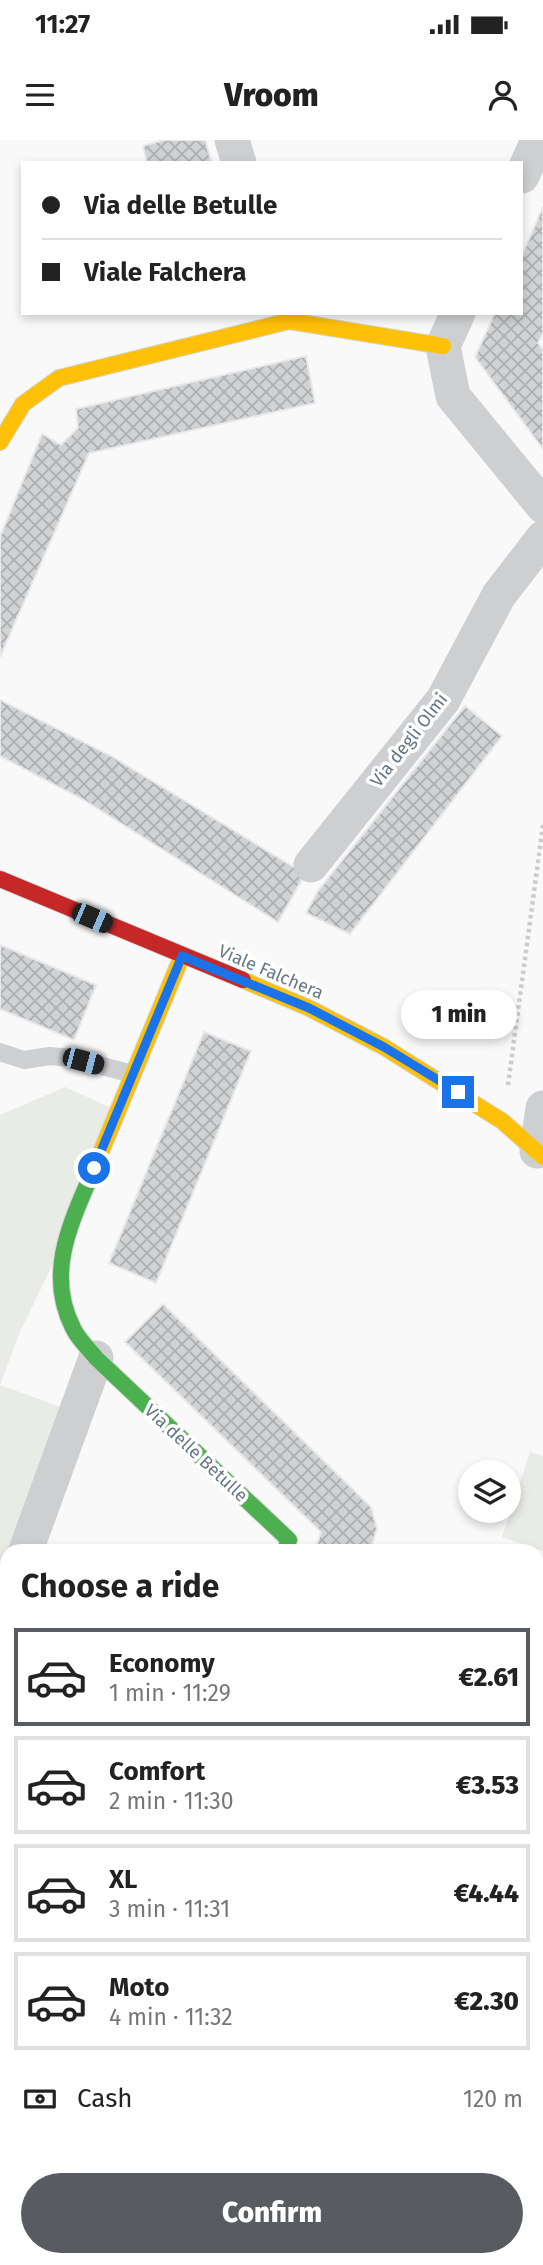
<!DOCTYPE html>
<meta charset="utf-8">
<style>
:root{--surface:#fff;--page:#f2f2f2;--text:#222;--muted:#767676;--line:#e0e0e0;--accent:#585c60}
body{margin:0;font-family:"Fira Sans",sans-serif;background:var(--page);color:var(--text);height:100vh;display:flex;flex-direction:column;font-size:26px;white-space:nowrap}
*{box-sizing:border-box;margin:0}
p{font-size:23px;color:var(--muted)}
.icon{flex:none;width:38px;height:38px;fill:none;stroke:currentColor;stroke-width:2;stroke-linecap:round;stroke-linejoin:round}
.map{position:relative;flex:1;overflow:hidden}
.drawer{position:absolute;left:0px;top:1404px;width:544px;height:723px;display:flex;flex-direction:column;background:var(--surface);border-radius:21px 21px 0 0;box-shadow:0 4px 10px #0003}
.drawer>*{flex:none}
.top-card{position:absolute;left:21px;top:21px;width:502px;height:154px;border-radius:0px;box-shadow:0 4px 10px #0003;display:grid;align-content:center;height:154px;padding:0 21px;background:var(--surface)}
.buttons{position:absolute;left:458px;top:1320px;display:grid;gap:14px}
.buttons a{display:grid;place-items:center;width:63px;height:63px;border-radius:50%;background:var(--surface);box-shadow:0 4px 10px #0003;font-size:35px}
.end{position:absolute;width:32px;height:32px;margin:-16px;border:9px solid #1a73e8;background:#fff;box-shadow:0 0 0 4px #fff}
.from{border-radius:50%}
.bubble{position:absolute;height:49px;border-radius:24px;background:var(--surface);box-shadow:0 4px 10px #0003;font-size:23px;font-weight:800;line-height:49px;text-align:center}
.car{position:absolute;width:21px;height:42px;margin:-21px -10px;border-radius:9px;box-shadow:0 0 5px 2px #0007;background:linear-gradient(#222 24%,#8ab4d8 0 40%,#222 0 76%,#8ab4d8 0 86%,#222 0)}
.top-card b{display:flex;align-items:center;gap:24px;height:66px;font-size:26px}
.top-card b+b{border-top:2px solid var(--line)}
.top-card i{width:18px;height:18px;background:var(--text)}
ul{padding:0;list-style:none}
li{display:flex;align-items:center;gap:21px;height:98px;margin:0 14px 10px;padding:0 7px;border:4px solid var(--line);border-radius:0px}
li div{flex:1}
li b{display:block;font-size:26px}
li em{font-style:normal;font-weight:800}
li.selected{border-color:var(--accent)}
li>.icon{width:63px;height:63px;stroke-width:1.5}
h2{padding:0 21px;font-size:32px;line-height:84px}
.pay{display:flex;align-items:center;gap:18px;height:77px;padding:0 21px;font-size:26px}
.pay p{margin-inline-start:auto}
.cta{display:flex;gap:14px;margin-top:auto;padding:14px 21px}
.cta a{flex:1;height:80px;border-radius:42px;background:var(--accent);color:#fff;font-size:28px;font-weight:800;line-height:80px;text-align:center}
.status{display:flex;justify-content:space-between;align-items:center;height:49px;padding:0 35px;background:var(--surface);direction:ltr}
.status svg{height:19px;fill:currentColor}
header{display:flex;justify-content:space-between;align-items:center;height:91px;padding:0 21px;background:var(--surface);font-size:32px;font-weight:800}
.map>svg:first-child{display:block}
</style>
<div class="status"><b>11:27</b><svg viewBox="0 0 49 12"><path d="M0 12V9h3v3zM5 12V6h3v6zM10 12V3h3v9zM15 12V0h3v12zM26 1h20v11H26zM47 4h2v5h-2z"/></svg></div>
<header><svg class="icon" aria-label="menu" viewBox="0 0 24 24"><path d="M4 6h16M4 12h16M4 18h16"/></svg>Vroom<svg class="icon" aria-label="person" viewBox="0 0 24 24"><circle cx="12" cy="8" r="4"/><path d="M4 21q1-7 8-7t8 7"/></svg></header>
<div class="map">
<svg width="543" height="2125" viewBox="0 0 543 2125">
<defs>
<pattern id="building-cross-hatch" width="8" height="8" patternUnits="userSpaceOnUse" patternTransform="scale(1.75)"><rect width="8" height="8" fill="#d0d2d3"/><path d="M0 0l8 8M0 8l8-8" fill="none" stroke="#acafb1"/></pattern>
</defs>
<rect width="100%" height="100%" fill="#f9f9f9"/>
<g fill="#e8ebe6">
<path d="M 65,947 L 118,971 L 65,1099 L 19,1194 L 0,1245 L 61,1267 L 10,1410 L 7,1410 L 7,1419 L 0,1438 L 0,975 Z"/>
<path d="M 530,1312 L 543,1316 L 543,1411 L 502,1397 Z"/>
<path d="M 7,2065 L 7,2119 L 398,2119 L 392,2125 L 0,2125 L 0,2067 Z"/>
</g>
<g fill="url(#building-cross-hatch)" stroke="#e8e8e8" stroke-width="2">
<path d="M 164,0 L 205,0 L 212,23 L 147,23 L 143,6 Z"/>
<path d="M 543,67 L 543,193 L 538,203 L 543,210 L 543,309 L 475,217 L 495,173 L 522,173 L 522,115 Z"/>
<path d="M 306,216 L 315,263 L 89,313 L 0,517 L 0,397 L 42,294 L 61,305 L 78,288 L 76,269 Z"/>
<path d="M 0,560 L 111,616 L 305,734 L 278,782 L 84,660 L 0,616 Z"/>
<path d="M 465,566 L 502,596 L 350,794 L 306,773 L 318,751 Z"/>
<path d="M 0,805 L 96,845 L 74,900 L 0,869 Z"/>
<path d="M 204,892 L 251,911 L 156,1143 L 109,1123 Z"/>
<path d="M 163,1164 L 371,1367 L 377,1389 L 370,1410 L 315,1410 L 321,1392 L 125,1202 Z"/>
<path d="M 537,1432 L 543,1433 L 543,1936 L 537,1934 Z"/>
</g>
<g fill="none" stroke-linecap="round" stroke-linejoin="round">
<defs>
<path id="fast" d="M 98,1019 C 75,1075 43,1129 73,1188 C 78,1199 89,1209 96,1218 L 289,1400 L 285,1410"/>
<g id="slow">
<path d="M 0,302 L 23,264 L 59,238 L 289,181 L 443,206"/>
<path d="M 243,840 L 309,868 L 384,907 L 502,981 L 543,1017"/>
<path d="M 98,1019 L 182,816"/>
</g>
<path id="jam" d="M 0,739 L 243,840"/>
</defs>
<use href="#fast" stroke="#d5d6d7" stroke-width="18"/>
<use href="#slow" stroke="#d5d6d7" stroke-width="18"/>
<use href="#jam" stroke="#d5d6d7" stroke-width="18"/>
<path stroke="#cbcccd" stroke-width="4.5" stroke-dasharray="3.5 3.5" stroke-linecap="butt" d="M 508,945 L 543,685"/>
<path stroke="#cecfd0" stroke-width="18" d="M 0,912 L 24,920 L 50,916 L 71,918 L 133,934"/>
<g stroke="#cecfd0" stroke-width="35">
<path d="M 232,0 L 239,23"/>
<path d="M 522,36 L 538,0"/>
<path d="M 458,173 L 443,206 L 453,256 L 543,366"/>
<path d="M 311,725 L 443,560 L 499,455 L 543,398"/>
<path d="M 537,1011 L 543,968"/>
<path d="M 26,1410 L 96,1218"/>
<path d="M 0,1480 L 7,1461"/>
<path d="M 0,1805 L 7,1802"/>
<path d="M 537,2008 L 543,2003"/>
<path d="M 397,2125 L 404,2119"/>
</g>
<use href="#fast" stroke="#4caf50" stroke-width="16"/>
<use href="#slow" stroke="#ffc107" stroke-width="16"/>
<use href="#jam" stroke="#c62828" stroke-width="16"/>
</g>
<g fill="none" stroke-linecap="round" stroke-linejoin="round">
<path stroke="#1a73e8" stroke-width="9" d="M 94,1028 L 182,816 L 309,868 L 384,907 L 458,952"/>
</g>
<g text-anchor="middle" stroke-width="7" stroke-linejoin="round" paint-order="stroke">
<g font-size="18" fill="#657683" stroke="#fff">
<text transform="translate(409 600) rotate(-52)" y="6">Via degli Olmi</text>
<text transform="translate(271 832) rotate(23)" y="6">Viale Falchera</text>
<text transform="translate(196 1313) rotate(43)" y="6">Via delle Betulle</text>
</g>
</g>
</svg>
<div class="buttons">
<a><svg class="icon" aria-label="layers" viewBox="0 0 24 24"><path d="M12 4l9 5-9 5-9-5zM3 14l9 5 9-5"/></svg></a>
</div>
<i class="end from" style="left:94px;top:1028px"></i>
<i class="end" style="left:458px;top:952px"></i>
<div class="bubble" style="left:401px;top:850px;width:116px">1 min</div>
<i class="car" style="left:92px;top:778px;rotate:113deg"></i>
<i class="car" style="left:83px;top:921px;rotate:105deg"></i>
<div class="top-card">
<b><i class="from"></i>Via delle Betulle</b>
<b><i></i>Viale Falchera</b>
</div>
<section class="drawer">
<h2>Choose a ride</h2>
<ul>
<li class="selected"><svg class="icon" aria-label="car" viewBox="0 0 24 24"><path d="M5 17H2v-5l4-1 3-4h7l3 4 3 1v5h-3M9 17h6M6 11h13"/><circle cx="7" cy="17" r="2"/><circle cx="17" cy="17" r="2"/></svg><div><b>Economy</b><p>1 min · 11:29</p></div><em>€2.61</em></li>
<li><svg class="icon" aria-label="car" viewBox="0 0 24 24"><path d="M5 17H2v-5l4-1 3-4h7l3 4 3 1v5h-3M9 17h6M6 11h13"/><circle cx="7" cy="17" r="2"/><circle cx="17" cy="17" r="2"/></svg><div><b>Comfort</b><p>2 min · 11:30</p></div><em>€3.53</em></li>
<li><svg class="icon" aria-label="car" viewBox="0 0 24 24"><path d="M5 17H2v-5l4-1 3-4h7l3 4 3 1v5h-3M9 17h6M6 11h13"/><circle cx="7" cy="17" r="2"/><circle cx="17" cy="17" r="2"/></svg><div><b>XL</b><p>3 min · 11:31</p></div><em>€4.44</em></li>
<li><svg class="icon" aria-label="car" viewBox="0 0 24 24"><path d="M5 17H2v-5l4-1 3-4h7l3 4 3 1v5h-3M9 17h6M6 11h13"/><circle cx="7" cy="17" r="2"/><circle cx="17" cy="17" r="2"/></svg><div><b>Moto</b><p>4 min · 11:32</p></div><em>€2.30</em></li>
</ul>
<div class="pay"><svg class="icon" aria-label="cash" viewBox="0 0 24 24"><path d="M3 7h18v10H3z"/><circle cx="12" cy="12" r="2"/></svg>Cash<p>120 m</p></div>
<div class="cta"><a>Confirm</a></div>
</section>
</div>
